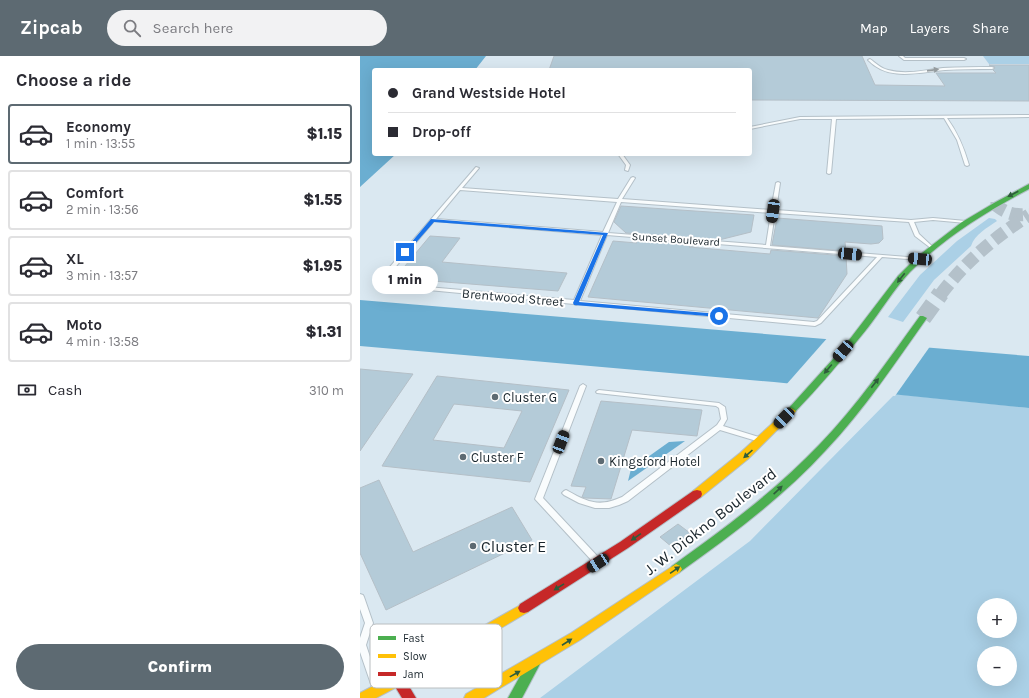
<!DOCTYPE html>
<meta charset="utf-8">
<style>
:root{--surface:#fff;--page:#f2f2f3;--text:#2b2b33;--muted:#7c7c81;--line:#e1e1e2;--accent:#5d6a72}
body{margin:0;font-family:Karla,sans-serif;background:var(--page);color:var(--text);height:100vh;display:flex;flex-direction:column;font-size:15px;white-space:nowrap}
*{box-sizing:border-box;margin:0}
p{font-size:13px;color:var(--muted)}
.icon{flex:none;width:22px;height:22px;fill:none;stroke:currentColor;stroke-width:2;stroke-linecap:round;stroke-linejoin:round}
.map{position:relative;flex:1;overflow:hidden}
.details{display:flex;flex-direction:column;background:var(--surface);width:360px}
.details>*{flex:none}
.top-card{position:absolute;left:12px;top:12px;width:380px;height:88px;border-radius:4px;box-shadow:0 4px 16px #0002;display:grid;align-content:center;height:88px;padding:0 16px;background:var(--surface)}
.controls{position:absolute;left:617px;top:542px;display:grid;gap:8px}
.controls a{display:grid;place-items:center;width:40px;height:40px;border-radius:50%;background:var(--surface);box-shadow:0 4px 16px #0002;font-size:20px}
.end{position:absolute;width:18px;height:18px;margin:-9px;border:5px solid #1a73e8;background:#fff;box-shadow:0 0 0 2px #fff}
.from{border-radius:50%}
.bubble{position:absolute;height:28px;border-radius:14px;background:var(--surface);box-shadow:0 4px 16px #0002;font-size:13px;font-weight:800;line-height:28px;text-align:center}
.car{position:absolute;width:12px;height:24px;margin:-12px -6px;border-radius:5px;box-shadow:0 0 3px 1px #0007;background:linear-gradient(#222 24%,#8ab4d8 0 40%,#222 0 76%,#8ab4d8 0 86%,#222 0)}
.top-card b{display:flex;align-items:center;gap:14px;height:38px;font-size:15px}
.top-card b+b{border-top:1px solid var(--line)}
.top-card i{width:10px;height:10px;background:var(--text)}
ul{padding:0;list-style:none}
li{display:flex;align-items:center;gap:12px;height:60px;margin:0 8px 6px;padding:0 8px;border:2px solid var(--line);border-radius:4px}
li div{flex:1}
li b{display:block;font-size:15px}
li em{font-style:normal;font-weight:800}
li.selected{border-color:var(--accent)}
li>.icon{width:36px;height:36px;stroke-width:1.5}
h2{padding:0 16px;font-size:18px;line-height:48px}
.pay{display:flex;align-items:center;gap:10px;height:44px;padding:0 16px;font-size:15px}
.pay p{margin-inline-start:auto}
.button{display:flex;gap:8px;margin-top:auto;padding:8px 16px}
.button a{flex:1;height:46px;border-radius:24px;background:var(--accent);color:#fff;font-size:16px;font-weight:800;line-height:46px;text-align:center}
header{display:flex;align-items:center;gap:24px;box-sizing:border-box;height:56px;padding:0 20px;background:var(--accent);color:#fff}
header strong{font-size:19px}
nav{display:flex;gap:22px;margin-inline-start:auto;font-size:14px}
.search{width:280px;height:36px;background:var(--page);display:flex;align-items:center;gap:10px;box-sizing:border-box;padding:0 14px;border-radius:22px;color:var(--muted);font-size:15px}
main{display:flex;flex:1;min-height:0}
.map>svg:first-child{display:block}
</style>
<header>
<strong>Zipcab</strong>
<div class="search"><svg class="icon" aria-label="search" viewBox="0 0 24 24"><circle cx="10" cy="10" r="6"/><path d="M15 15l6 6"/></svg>Search here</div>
<nav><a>Map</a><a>Layers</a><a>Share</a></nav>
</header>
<main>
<section class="details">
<h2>Choose a ride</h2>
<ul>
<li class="selected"><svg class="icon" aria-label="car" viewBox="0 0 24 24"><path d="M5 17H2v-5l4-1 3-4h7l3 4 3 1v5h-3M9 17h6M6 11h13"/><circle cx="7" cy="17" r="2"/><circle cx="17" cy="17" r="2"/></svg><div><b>Economy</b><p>1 min · 13:55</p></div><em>$1.15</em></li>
<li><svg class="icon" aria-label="car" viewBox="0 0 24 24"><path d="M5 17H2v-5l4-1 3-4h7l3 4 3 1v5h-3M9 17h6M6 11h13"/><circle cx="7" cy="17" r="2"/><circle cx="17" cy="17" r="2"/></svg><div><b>Comfort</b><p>2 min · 13:56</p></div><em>$1.55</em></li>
<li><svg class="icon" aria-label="car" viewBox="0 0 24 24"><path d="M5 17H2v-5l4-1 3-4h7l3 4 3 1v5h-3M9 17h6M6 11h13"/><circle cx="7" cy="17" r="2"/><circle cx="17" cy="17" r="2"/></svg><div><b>XL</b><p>3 min · 13:57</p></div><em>$1.95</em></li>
<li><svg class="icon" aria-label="car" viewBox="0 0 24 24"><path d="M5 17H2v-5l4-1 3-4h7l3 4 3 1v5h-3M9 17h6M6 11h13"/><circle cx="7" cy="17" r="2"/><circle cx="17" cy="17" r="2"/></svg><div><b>Moto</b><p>4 min · 13:58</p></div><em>$1.31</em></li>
</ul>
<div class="pay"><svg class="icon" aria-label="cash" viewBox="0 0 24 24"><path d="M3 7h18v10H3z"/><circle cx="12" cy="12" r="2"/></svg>Cash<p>310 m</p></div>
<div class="button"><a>Confirm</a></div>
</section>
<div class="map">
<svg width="669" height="642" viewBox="0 0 669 642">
<rect width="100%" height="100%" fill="#dae8f1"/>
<g fill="#abd0e6" fill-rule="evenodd">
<path d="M 623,0 L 669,0 L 669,8 L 629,8 Z"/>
<path d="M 629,162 L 635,163 L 637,165 C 627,172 615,178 611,190 L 574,224 L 543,266 L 528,261 L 560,219 L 597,185 Z"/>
<path d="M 535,338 L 669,352 L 669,642 L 180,642 L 390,485 ZM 624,549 L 650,549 L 650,575 L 624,575 ZM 624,597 L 650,597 L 650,623 L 624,623 Z"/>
</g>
<g fill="#6baed1">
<path d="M 0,0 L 126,0 L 115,14 L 14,14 L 14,98 L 36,98 L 0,131 Z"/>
<path d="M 0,244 L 669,300 L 669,352 L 414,326 L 0,290 Z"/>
<path d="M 325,385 L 268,425 L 271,413 L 309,386 Z"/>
</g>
<path fill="#dae8f1" d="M 469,280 L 571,289 L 535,340 L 425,330 Z"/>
<g fill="#b4cbd8" stroke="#b4bfc7" fill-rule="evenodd">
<path d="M 194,0 L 502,0 L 515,29 L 585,30 L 576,17 L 636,17 L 633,14 L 635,11 L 629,9 L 669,9 L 669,45 L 390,44 L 390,14 L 189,14 Z"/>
<path d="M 261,150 L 394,159 L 391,176 L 359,184 L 266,177 L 254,166 Z"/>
<path d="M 417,162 L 522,170 L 523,183 L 519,187 L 511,188 L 485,186 L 486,195 L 412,189 Z"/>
<path d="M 70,180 L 100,182 L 82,206 L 207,217 L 198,235 L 35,222 Z"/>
<path d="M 273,183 L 341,188 L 329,191 L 410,198 L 411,194 L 486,200 L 487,218 L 458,262 L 228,241 L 253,185 L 277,187 Z"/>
<path d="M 0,313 L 53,318 L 0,395 Z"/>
<path d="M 77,320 L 209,334 L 170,426 L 22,410 ZM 94,348 L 162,355 L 144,392 L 73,384 Z"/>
<path d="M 241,345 L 342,354 L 337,380 L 272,374 L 251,443 L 225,442 L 222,441 L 226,431 L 211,430 Z"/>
<path d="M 19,424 L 53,496 L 152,451 L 172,484 L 26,554 L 0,497 L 0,432 Z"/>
<path d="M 318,468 L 330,477 L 312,491 L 300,481 Z"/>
</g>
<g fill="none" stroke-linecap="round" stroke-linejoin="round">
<g stroke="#b4c1ca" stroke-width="13" stroke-dasharray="13 6" stroke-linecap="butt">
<path d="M 637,146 L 637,150 C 647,158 657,160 669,158"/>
<path d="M 581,238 C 605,206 635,181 669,159"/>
</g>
<path stroke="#b4c1ca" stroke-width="17" stroke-dasharray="17 8" stroke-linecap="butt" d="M 563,262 L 581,237"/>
<defs>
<g id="lane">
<path d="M 539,0 L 543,0 L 545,2 L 604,2 L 606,3 L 604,4 L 544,4 Z"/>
<path d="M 510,3 C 516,7 520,12 528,14 C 546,19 565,14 583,12 C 599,11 616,11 632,11 L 634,12 L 632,13 C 616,13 601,13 585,14 C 559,16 529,26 508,4 Z"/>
<path d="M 669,59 L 669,61 L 587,62 C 598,77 604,92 609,109 L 607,110 L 605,109 L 597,84 L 584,62 L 476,63 L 471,117 L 469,118 L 467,117 L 472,63 L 440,63 L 390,73 L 390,71 L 440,61 Z"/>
<path d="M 258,98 L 262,98 L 270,109 L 268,115 L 265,114 L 266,109 Z"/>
<path d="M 116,111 L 119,112 L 102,132 L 258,143 L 271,122 L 273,121 L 275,122 L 262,143 L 411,154 L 416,127 L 418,126 L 420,127 L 416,154 L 551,164 L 573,162 L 606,165 L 608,166 L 606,167 L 573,164 L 554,166 L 559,178 L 574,192 L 572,193 L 555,180 L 549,166 L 415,157 L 410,190 L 560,202 L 562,203 L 560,204 L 522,201 L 461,267 L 455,270 L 218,248 L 216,249 L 214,248 L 16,229 L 15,228 L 16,227 ZM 100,134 L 257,146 L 243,176 L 76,163 ZM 261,146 L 411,157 L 406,189 L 248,177 ZM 74,165 L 242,179 L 214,244 L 22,227 ZM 247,179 L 517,201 L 457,265 L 454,266 L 220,245 Z"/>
<path d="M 223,328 L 226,330 L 183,442 L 240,503 L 241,505 L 240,507 L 237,508 L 234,507 L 175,443 L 220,330 Z"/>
<path d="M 239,334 L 359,347 L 365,351 L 367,363 L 363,370 L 402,382 L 403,384 L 402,386 L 400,386 L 360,374 L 268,445 L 259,449 L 249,452 L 235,452 L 219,447 L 204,439 L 202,437 L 204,435 L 206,434 L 208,435 C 229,447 240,451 262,441 L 357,369 L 361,363 L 359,352 L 356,350 L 237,337 L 236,336 L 237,335 Z"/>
<path d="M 0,538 L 3,539 L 4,541 L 13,567 L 6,589 L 20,631 L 19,634 L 16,635 L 13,634 L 12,631 L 0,596 L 0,582 L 5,567 L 0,553 Z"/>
</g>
<g id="fast">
<path d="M 669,128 L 669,133 C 626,156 585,181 550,216 C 533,234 521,255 506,274 C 483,303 459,331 434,357 L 428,357 L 426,355 L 428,353 L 483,292 L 538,220 L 558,200 L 602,166 L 634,147 Z"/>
<path d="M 560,260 L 563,260 L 567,262 C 535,307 504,354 466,394 C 423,441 372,479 320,516 L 316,518 L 312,516 L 310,513 L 312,510 C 364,473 415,435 459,389 C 497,350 528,304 560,260 Z"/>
<path d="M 174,602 L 179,604 L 180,608 L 162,642 L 148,642 L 169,604 Z"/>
</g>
<g id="slow">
<path d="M 431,352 L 436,355 L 388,403 L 341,441 L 337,442 L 333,441 L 332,438 L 333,435 L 380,397 L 428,353 Z"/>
<path d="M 316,508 L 320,510 L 322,513 L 320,516 L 220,584 L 142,631 L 124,642 L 104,642 L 106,638 L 211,577 Z"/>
<path d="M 164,547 L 168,548 L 170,552 L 168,556 L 75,611 L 16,642 L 0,642 L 0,637 L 65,603 Z"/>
</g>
<g id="jam">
<path d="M 337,434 L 341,435 L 342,438 L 341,441 L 268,492 L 168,556 L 164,557 L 160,556 L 158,552 L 160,548 L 260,486 L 333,435 Z"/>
<path d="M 38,618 L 43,620 L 56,642 L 42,642 L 31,624 L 33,620 Z"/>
</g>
</defs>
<use href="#lane" stroke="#b4c0c8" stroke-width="2"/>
<use href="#fast" stroke="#b4c0c8" stroke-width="2"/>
<use href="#slow" stroke="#b4c0c8" stroke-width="2"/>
<use href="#jam" stroke="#b4c0c8" stroke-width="2"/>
<use href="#lane" fill="#f9fcfd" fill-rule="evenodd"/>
<use href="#fast" fill="#4caf50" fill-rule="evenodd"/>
<use href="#slow" fill="#ffc107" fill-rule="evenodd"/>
<use href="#jam" fill="#c62828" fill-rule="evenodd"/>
</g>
<defs><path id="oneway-solid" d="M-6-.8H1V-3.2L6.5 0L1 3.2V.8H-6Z"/></defs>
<use fill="#959c9f" href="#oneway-solid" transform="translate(573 14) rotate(-8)"/>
<g fill="#2e5d3b">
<use href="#oneway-solid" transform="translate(653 138) rotate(153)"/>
<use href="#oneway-solid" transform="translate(541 222) rotate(128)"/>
<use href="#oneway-solid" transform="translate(468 313) rotate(130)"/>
<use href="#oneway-solid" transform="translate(515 327) rotate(-52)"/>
<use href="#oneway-solid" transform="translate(388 398) rotate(138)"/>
<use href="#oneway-solid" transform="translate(418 434) rotate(-43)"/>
<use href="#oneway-solid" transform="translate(276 481) rotate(146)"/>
<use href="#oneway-solid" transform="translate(315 514) rotate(-35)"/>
<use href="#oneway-solid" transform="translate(199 531) rotate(148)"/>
<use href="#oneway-solid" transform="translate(207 586) rotate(-33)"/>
<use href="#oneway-solid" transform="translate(155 618) rotate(-29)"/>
</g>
<path fill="#1a73e8" d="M 71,163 L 248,177 L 219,246 L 359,258 L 362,260 L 359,261 L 214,249 L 213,247 L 243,179 L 74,166 L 47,197 L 44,197 L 44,195 Z"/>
<g fill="#5d6a72" stroke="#fff" stroke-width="1.5">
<circle cx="135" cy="341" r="4"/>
<circle cx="103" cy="401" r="4"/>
<circle cx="241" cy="405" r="4"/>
<circle cx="113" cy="490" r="4"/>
</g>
<g text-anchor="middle" stroke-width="4" stroke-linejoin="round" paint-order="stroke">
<g font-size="11" fill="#1a262d" stroke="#fff">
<text transform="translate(316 183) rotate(4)" y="4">Sunset Boulevard</text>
</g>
<g font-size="13" fill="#1a262d" stroke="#fff">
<text transform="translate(153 241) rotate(5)" y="5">Brentwood Street</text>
</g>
<g font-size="13" fill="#1a262d" stroke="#fff" text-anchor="start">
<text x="143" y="346">Cluster G</text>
<text x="111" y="406">Cluster F</text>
<text x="249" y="410">Kingsford Hotel</text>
</g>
<g font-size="16" fill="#1a262d" stroke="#fff">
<text transform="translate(350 465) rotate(-38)" y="6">J. W. Diokno Boulevard</text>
</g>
<g font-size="16" fill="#1a262d" stroke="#fff" text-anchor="start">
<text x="121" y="496">Cluster E</text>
</g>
</g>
<rect x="10" y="568" width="132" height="64" rx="6" fill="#fff" stroke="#babec0" stroke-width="1"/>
<rect x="18" y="580" width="18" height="4" fill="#4caf50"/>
<rect x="18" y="598" width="18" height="4" fill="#ffc107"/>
<rect x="18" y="616" width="18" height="4" fill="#c62828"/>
<g font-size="11" fill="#1a262d">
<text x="43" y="586">Fast</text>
<text x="43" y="604">Slow</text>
<text x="43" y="622">Jam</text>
</g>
</svg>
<div class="controls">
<a>+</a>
<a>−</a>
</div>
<i class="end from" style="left:359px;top:260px"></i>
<i class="end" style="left:45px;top:196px"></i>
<div class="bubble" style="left:12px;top:210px;width:66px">1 min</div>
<i class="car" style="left:413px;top:155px;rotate:188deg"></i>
<i class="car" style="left:490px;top:198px;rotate:95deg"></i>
<i class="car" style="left:560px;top:203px;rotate:275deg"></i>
<i class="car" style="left:483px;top:295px;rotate:221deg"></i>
<i class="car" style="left:424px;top:362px;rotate:224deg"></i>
<i class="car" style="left:201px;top:386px;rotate:21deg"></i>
<i class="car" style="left:238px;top:507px;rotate:237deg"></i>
<div class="top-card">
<b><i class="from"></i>Grand Westside Hotel</b>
<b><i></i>Drop-off</b>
</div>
</div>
</main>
